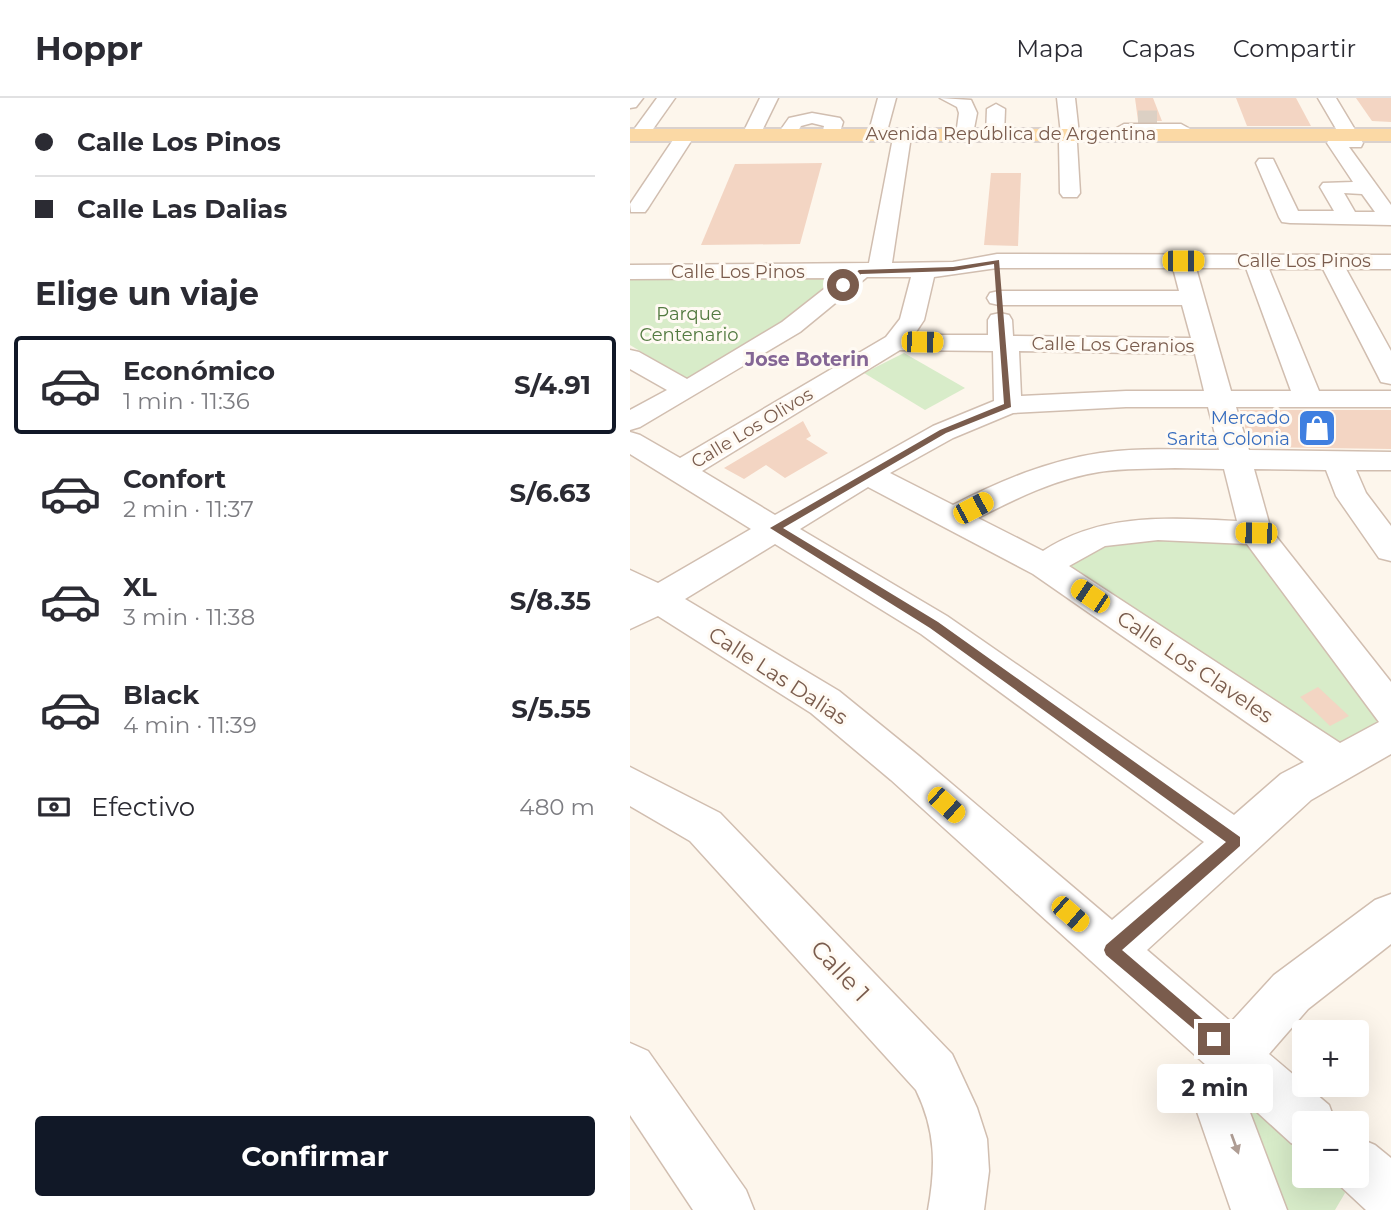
<!DOCTYPE html>
<html lang="es">
<meta charset="utf-8">
<style>
:root{--surface:#fff;--page:#f2f2f3;--text:#2b2b33;--muted:#7c7c81;--line:#e1e1e2;--accent:#111827}
body{margin:0;font-family:Montserrat,sans-serif;background:var(--page);color:var(--text);height:100vh;display:flex;flex-direction:column;font-size:26px;white-space:nowrap}
*{box-sizing:border-box;margin:0}
p{font-size:23px;color:var(--muted)}
.icon{flex:none;width:38px;height:38px;fill:none;stroke:currentColor;stroke-width:2;stroke-linecap:round;stroke-linejoin:round}
.map{position:relative;flex:1;overflow:hidden}
.details{display:flex;flex-direction:column;background:var(--surface);width:630px}
.details>*{flex:none}
.banner{display:grid;align-content:center;height:154px;padding:0 35px;background:var(--surface)}
.tools{position:absolute;left:662px;top:922px;display:grid;gap:14px}
.tools a{display:grid;place-items:center;width:77px;height:77px;border-radius:7px;background:var(--surface);box-shadow:0 7px 28px #0002;font-size:35px}
.end{position:absolute;width:32px;height:32px;margin:-16px;border:9px solid #7a5c4d;background:#fff;box-shadow:0 0 0 4px #fff}
.from{border-radius:50%}
.bubble{position:absolute;height:49px;border-radius:7px;background:var(--surface);box-shadow:0 7px 28px #0002;font-size:23px;font-weight:700;line-height:49px;text-align:center}
.car{position:absolute;width:21px;height:42px;margin:-21px -10px;border-radius:9px;box-shadow:0 0 5px 2px #0007;background:linear-gradient(#f5c518 24%,#345 0 40%,#f5c518 0 76%,#345 0 86%,#f5c518 0)}
.banner b{display:flex;align-items:center;gap:24px;height:66px;font-size:26px}
.banner b+b{border-top:2px solid var(--line)}
.banner i{width:18px;height:18px;background:var(--text)}
ul{padding:0;list-style:none}
li{display:flex;align-items:center;gap:21px;height:98px;margin:0 14px 10px;padding:0 21px;border:4px solid transparent;border-radius:7px}
li div{flex:1}
li b{display:block;font-size:26px}
li em{font-style:normal;font-weight:700}
li.selected{border-color:var(--accent)}
li>.icon{width:63px;height:63px;stroke-width:1.5}
h2{padding:0 35px;font-size:32px;line-height:84px}
.pay{display:flex;align-items:center;gap:18px;height:77px;padding:0 35px;font-size:26px}
.pay p{margin-inline-start:auto}
.cta{display:flex;gap:14px;margin-top:auto;padding:14px 35px}
.cta a{flex:1;height:80px;border-radius:7px;background:var(--accent);color:#fff;font-size:28px;font-weight:700;line-height:80px;text-align:center}
header{display:flex;align-items:center;gap:42px;box-sizing:border-box;height:98px;padding:0 35px;background:var(--surface);border-bottom:2px solid var(--line)}
header strong{font-size:33px}
nav{display:flex;gap:38px;margin-inline-start:auto;font-size:24px}
main{display:flex;flex:1;min-height:0}
.map>svg:first-child{display:block}
</style>
<header>
<strong>Hoppr</strong>
<nav><a>Mapa</a><a>Capas</a><a>Compartir</a></nav>
</header>
<main>
<section class="details">
<div class="banner">
<b><i class="from"></i>Calle Los Pinos</b>
<b><i></i>Calle Las Dalias</b>
</div>
<h2>Elige un viaje</h2>
<ul>
<li class="selected"><svg class="icon" aria-label="car" viewBox="0 0 24 24"><path d="M5 17H2v-5l4-1 3-4h7l3 4 3 1v5h-3M9 17h6M6 11h13"/><circle cx="7" cy="17" r="2"/><circle cx="17" cy="17" r="2"/></svg><div><b>Económico</b><p>1 min · 11:36</p></div><em>S/4.91</em></li>
<li><svg class="icon" aria-label="car" viewBox="0 0 24 24"><path d="M5 17H2v-5l4-1 3-4h7l3 4 3 1v5h-3M9 17h6M6 11h13"/><circle cx="7" cy="17" r="2"/><circle cx="17" cy="17" r="2"/></svg><div><b>Confort</b><p>2 min · 11:37</p></div><em>S/6.63</em></li>
<li><svg class="icon" aria-label="car" viewBox="0 0 24 24"><path d="M5 17H2v-5l4-1 3-4h7l3 4 3 1v5h-3M9 17h6M6 11h13"/><circle cx="7" cy="17" r="2"/><circle cx="17" cy="17" r="2"/></svg><div><b>XL</b><p>3 min · 11:38</p></div><em>S/8.35</em></li>
<li><svg class="icon" aria-label="car" viewBox="0 0 24 24"><path d="M5 17H2v-5l4-1 3-4h7l3 4 3 1v5h-3M9 17h6M6 11h13"/><circle cx="7" cy="17" r="2"/><circle cx="17" cy="17" r="2"/></svg><div><b>Black</b><p>4 min · 11:39</p></div><em>S/5.55</em></li>
</ul>
<div class="pay"><svg class="icon" aria-label="cash" viewBox="0 0 24 24"><path d="M3 7h18v10H3z"/><circle cx="12" cy="12" r="2"/></svg>Efectivo<p>480 m</p></div>
<div class="cta"><a>Confirmar</a></div>
</section>
<div class="map">
<svg width="761" height="1112" viewBox="0 0 761 1112">
<rect width="100%" height="100%" fill="#fdf6ec"/>
<g fill="#d8ecc9">
<path d="M 0,179 L 205,180 L 207,183 L 155,227 L 58,282 L 0,247 Z"/>
<path d="M 274,255 L 335,290 L 295,312 L 234,275 Z"/>
<path d="M 497,440 L 618,441 L 755,623 L 702,652 L 430,469 L 453,453 Z"/>
<path d="M 618,1002 L 624,1003 L 674,1050 L 674,1078 L 702,1078 L 712,1087 L 715,1095 L 705,1112 L 654,1112 L 613,1008 Z"/>
</g>
<g fill="#f3d5c3">
<path d="M 505,0 L 523,0 L 532,23 L 508,23 Z"/>
<path d="M 606,0 L 666,0 L 681,28 L 617,28 Z"/>
<path d="M 726,0 L 761,0 L 761,24 L 742,23 Z"/>
<path d="M 192,65 L 170,146 L 71,147 L 105,66 Z"/>
<path d="M 361,75 L 391,75 L 388,148 L 354,147 Z"/>
<path d="M 610,312 L 761,312 L 761,351 L 621,349 Z"/>
<path d="M 173,323 L 181,338 L 176,341 L 198,355 L 155,380 L 136,367 L 114,381 L 94,370 Z"/>
<path d="M 688,589 L 719,618 L 700,628 L 670,599 Z"/>
</g>
<g fill="none" stroke-linecap="round" stroke-linejoin="round">
<path stroke="#dcd0c4" stroke-width="19" stroke-dasharray="19 10" stroke-linecap="butt" d="M 508,22 L 532,22"/>
<defs>
<g id="minor">
<path d="M 0,0 L 13,0 L 6,9 L 0,10 Z"/>
<path d="M 27,0 L 45,0 L 16,41 L 2,41 L 0,37 Z"/>
<path d="M 130,0 L 148,0 L 128,41 L 114,41 L 112,37 Z"/>
<path d="M 248,0 L 266,0 L 256,37 L 247,43 L 238,37 Z"/>
<path d="M 310,0 L 341,2 L 347,15 L 342,41 L 328,41 L 326,37 L 329,15 L 327,9 Z"/>
<path d="M 427,0 L 445,0 L 449,36 L 443,41 L 447,45 L 450,95 L 447,99 L 433,99 L 430,95 L 429,45 L 435,40 L 431,36 Z"/>
<path d="M 688,0 L 706,0 L 733,45 L 731,49 L 719,49 L 761,107 L 761,127 L 660,125 L 652,124 L 649,119 L 626,65 L 629,61 L 643,61 L 668,113 L 704,113 L 690,89 L 693,85 L 723,84 L 697,45 L 699,41 L 712,41 ZM 714,95 L 732,96 L 745,114 L 725,114 Z"/>
<path d="M 366,6 L 375,11 L 374,37 L 365,43 L 356,37 L 357,11 Z"/>
<path d="M 182,15 L 210,20 L 213,24 L 208,41 L 194,41 L 192,37 L 194,28 L 182,25 L 171,28 L 163,41 L 149,41 L 147,37 L 159,20 Z"/>
<path d="M 494,26 L 551,26 L 560,31 L 551,36 L 488,35 L 485,31 Z"/>
<path d="M 56,31 L 65,37 L 18,110 L 15,114 L 1,114 L 0,106 L 49,33 Z"/>
<path d="M 271,39 L 280,45 L 262,165 L 323,164 L 367,156 L 761,157 L 761,171 L 716,171 L 761,253 L 761,286 L 751,284 L 748,278 L 693,171 L 639,171 L 689,293 L 761,293 L 761,309 L 606,309 L 619,352 L 761,354 L 761,372 L 726,372 L 736,395 L 761,428 L 761,463 L 749,460 L 706,398 L 696,372 L 624,371 L 641,432 L 761,584 L 761,656 L 681,702 L 517,852 L 601,924 L 644,877 L 745,802 L 761,796 L 761,846 L 678,911 L 639,956 L 699,1007 L 706,1026 L 674,1026 L 674,1050 L 661,1045 L 616,1004 L 657,1112 L 601,1112 L 564,1005 L 576,967 L 261,682 L 181,615 L 28,518 L 0,531 L 0,472 L 28,485 L 121,431 L 0,356 L 0,334 L 10,337 L 50,360 L 256,239 L 270,221 L 281,179 L 237,179 L 170,234 L 10,329 L 0,332 L 0,312 L 37,292 L 0,271 L 0,252 L 9,254 L 57,281 L 152,224 L 208,180 L 0,181 L 0,167 L 239,165 L 262,45 ZM 367,170 L 543,170 L 549,193 L 369,193 L 360,195 L 357,200 L 360,205 L 369,207 L 552,207 L 561,240 L 383,238 L 382,222 L 379,217 L 370,215 L 361,217 L 358,222 L 358,237 L 284,237 L 294,222 L 304,179 ZM 566,170 L 616,170 L 661,293 L 601,293 ZM 270,252 L 363,253 L 364,303 L 303,328 L 145,417 L 72,373 ZM 389,253 L 565,256 L 574,293 L 496,293 L 391,298 ZM 496,309 L 578,309 L 589,352 C 550,352 508,349 470,355 C 417,363 370,383 323,407 L 260,375 L 323,340 L 383,315 ZM 545,370 L 594,371 L 607,423 C 540,420 472,414 413,453 L 348,420 C 387,400 425,381 469,374 C 494,370 520,371 545,370 ZM 238,389 L 403,476 L 674,664 L 651,676 L 604,717 L 317,518 L 170,431 ZM 528,442 L 617,446 L 749,624 L 710,645 L 439,468 L 475,448 ZM 145,446 L 291,536 L 574,744 L 482,822 L 289,658 L 209,593 L 55,501 Z"/>
<path d="M 0,669 L 90,715 L 322,956 L 347,1010 L 357,1041 L 359,1073 L 354,1112 L 298,1112 C 306,1068 306,1033 286,992 L 60,743 L 0,708 Z"/>
<path d="M 0,945 L 18,953 L 116,1092 L 124,1112 L 63,1112 L 0,1017 Z"/>
<path d="M 726,1039 L 745,1047 L 761,1060 L 761,1112 L 736,1112 L 707,1085 L 704,1078 L 726,1078 Z"/>
</g>
<rect id="major" x="0" y="31" width="761" height="12"/>
</defs>
<use href="#minor" stroke="#d1beb0" stroke-width="3"/>
<use href="#major" stroke="#dad1cd" stroke-width="4"/>
<use href="#minor" fill="#fff" fill-rule="evenodd"/>
<use href="#major" fill="#fbd9a5" fill-rule="evenodd"/>
</g>
<defs><path id="oneway-solid" d="M-6-.8H1V-3.2L6.5 0L1 3.2V.8H-6Z" transform="scale(1.75)"/></defs>
<use fill="#af9d94" href="#oneway-solid" transform="translate(605 1046) rotate(70)"/>
<path fill="#7a5c4d" d="M 369,162 L 381,309 L 316,335 L 153,430 L 308,524 L 610,739 L 610,748 L 492,852 L 589,935 L 592,941 L 589,946 L 584,948 L 476,857 L 474,852 L 476,847 L 596,744 L 300,530 L 140,430 L 310,332 L 374,306 L 364,166 L 323,173 L 231,176 L 216,188 L 211,188 L 211,185 L 229,172 L 323,169 Z"/>
<defs>
<symbol id="shop-square" viewBox="-11 -11 22 22"><rect x="-9" y="-9" width="18" height="18" rx="4" fill="#3f7fe0" stroke="#fffaf3"/><path d="M-5-2.5h2.3a2.7 3.5 0 0 1 5.4 0H5L5.5 6h-11ZM-1.5-2.5h3a1.5 2.3 0 0 0-3 0Z" fill="#fff"/></symbol>
</defs>
<g fill-rule="evenodd">
<use href="#shop-square" x="665" y="308" width="44" height="44"/>
</g>
<g text-anchor="middle" stroke-width="6" stroke-linejoin="round" paint-order="stroke">
<g font-size="18" fill="#7a5c4d" stroke="#fffaf3">
<text x="381" y="42">Avenida República de Argentina</text>
<text x="674" y="169">Calle Los Pinos</text>
<text x="108" y="180">Calle Los Pinos</text>
<text transform="translate(483 247) rotate(1)" y="6">Calle Los Geranios</text>
<text transform="translate(122 330) rotate(-31)" y="6">Calle Los Olivos</text>
</g>
<g font-size="18" fill="#537a41" stroke="#fffaf3">
<text x="59" y="222">Parque<tspan x="59" dy="21">Centenario</tspan></text>
</g>
<g font-size="18" fill="#366cbe" stroke="#fffaf3" text-anchor="end">
<text x="660" y="326">Mercado<tspan x="660" dy="21">Sarita Colonia</tspan></text>
</g>
<g font-size="19" font-weight="bold" fill="#846695" stroke="#fffaf3">
<text x="177" y="268">Jose Boterin</text>
</g>
<g font-size="21" fill="#7a5c4d" stroke="#fffaf3">
<text transform="translate(565 569) rotate(34)" y="7">Calle Los Claveles</text>
<text transform="translate(148 578) rotate(33)" y="7">Calle Las Dalias</text>
</g>
<g font-size="24" fill="#7a5c4d" stroke="#fffaf3">
<text transform="translate(210 873) rotate(47)" y="8">Calle 1</text>
</g>
</g>
</svg>
<div class="tools">
<a>+</a>
<a>−</a>
</div>
<i class="end from" style="left:213px;top:187px"></i>
<i class="end" style="left:584px;top:941px"></i>
<div class="bubble" style="left:527px;top:966px;width:116px">2 min</div>
<i class="car" style="left:553px;top:163px;rotate:90deg"></i>
<i class="car" style="left:292px;top:244px;rotate:91deg"></i>
<i class="car" style="left:343px;top:410px;rotate:62deg"></i>
<i class="car" style="left:626px;top:435px;rotate:271deg"></i>
<i class="car" style="left:460px;top:498px;rotate:304deg"></i>
<i class="car" style="left:316px;top:707px;rotate:132deg"></i>
<i class="car" style="left:440px;top:816px;rotate:131deg"></i>
</div>
</main>
